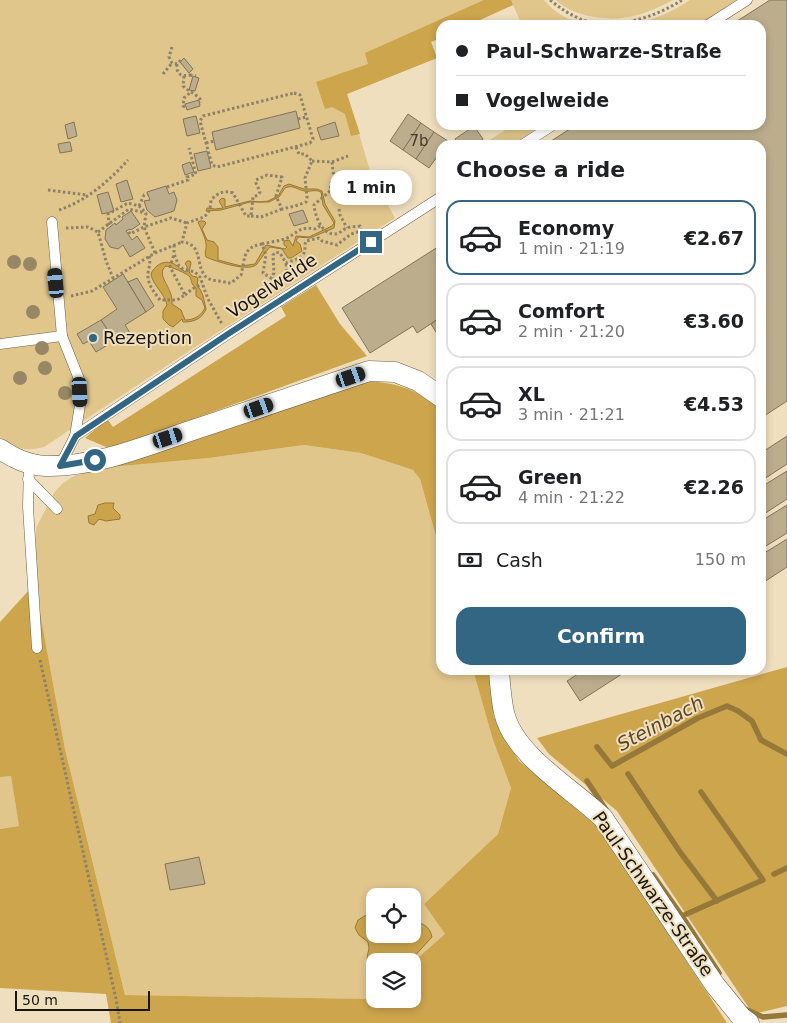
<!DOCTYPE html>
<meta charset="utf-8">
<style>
:root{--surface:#fff;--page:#f6f6f6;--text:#202124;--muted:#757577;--line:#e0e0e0;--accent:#326682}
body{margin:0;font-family:"DejaVu Sans",sans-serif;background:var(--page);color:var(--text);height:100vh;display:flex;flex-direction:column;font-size:19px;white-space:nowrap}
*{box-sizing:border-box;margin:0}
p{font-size:16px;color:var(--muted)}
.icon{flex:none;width:28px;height:28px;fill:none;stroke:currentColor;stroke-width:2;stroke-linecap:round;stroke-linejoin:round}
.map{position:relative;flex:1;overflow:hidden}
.panel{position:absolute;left:436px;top:140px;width:330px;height:535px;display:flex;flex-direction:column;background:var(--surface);border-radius:15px;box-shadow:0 2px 8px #0003}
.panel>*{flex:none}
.top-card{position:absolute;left:436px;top:20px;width:330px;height:110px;border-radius:15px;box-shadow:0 2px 8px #0003;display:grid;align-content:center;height:110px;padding:0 20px;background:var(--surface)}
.buttons{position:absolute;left:366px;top:888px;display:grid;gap:10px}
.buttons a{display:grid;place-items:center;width:55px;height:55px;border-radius:10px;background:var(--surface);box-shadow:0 2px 8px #0003;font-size:25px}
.scale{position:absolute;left:15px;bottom:12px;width:135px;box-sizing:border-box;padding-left:5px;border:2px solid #1b160a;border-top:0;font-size:14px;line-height:18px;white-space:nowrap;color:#1b160a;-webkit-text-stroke:4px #efdfbf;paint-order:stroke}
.end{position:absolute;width:22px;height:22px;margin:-11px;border:6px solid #326682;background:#fff;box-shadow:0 0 0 2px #fff}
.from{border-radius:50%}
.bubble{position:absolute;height:35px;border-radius:15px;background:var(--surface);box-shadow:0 2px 8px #0003;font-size:16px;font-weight:600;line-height:35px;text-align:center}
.car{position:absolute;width:15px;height:30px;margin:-15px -8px;border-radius:6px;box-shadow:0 0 4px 1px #0007;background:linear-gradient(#222 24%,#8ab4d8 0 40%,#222 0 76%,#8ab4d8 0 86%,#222 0)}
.top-card b{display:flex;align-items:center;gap:18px;height:48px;font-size:19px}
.top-card b+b{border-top:1px solid var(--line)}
.top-card i{width:12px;height:12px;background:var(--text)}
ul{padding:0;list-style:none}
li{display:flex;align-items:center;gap:15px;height:75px;margin:0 10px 8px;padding:0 10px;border:2px solid var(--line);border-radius:15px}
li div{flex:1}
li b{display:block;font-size:19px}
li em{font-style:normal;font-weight:600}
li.selected{border-color:var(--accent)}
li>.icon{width:45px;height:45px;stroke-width:1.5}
h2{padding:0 20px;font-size:22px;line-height:60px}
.pay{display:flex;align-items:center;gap:12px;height:55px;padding:0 20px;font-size:19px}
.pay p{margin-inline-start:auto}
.cta{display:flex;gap:10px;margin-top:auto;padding:10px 20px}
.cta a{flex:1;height:58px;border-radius:15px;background:var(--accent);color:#fff;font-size:20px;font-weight:600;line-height:58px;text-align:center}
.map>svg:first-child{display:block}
</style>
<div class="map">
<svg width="787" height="1023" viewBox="0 0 787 1023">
<rect width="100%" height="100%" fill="#efdfbf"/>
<g fill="#e1c68c" fill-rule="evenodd">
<path d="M 0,0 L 544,0 C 555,13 568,20 584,25 L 522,25 L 513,5 L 469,25 L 441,25 L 441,38 L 431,42 L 437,58 L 347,94 L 371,174 L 395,218 L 192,349 L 44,447 C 24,452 16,449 0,437 Z"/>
<path d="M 556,0 L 673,0 C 660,7 647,13 633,16 C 612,22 572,17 556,0 Z"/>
<path d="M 690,0 L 737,0 L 698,25 L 631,25 C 653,20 672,12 690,0 Z"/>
<path d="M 513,125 L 543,125 L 512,145 L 487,145 L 485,143 Z"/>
<path d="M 304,445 L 361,453 L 413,470 L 420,479 L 441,554 L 441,670 L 473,670 L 493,740 L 511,788 L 498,834 L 424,904 L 445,934 L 413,962 L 375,961 L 375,994 L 369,999 L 125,995 L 65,749 L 35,585 L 36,528 L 54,493 L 62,484 L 72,477 L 84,473 L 111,467 L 209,458 ZM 375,896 L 412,896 L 412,934 L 375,934 Z"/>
<path d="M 11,775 L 19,826 L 0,829 L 0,777 Z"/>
</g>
<g fill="#cca54d">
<path d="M 484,0 L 511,0 L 513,5 L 469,25 L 441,25 L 441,38 L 431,42 L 437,58 L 347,94 L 360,134 L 351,136 L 345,114 L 332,107 L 325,109 L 316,82 L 368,64 L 365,53 Z"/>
<path d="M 316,285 L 340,324 L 367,356 L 111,449 L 85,438 L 107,419 L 113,427 L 286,316 L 281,307 Z"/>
<path d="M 360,381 C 394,382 414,387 441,409 L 441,554 L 420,479 L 413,470 L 361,453 L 304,445 L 209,458 L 111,467 Z"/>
<path d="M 35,585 L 65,749 L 125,995 L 369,999 L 375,994 L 375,999 L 412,999 L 413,962 L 445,934 L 424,904 L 498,834 L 511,788 L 493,740 L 473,670 L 489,670 L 494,717 L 519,761 L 596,823 L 727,1023 L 111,1023 L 106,994 L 0,988 L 0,829 L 19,826 L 11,776 L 0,777 L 0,622 L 30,589 Z"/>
<path d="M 787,667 L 787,1006 L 753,1014 L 617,811 L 549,754 L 537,738 Z"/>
</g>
<g fill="#cba34b" stroke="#967938" fill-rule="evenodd">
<path d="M 289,184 L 304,189 L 317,189 L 322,191 L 325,204 L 335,221 L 334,228 L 310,238 L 298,237 L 296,241 L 300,244 L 302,251 L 291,258 L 288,258 L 282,249 L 270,247 C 266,251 258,263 256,265 C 247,272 215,261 206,257 C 204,251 207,249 206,244 C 206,239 200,227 198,222 L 200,221 L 204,221 L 206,223 L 202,229 L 207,240 L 214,242 L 218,247 L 218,260 L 241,266 L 255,264 L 266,245 L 285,249 L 287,247 L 284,245 L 284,241 L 289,240 L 293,246 L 296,236 L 309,237 L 332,226 L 334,223 L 323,205 L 321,192 C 315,189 311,192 305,191 C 297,190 293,184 285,188 L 279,197 L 269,202 L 250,202 L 221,210 L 206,211 L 207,208 L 215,209 L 223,208 L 219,201 L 222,198 L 225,199 L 225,207 L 250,201 L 261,202 L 268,201 L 278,196 L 284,186 Z"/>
<path d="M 187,261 L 190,261 L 191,263 L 189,272 L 192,276 L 197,277 L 198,280 L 197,285 C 204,294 203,297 206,309 C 202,319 194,322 183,322 L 182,319 L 173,327 L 169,325 L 163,319 L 163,311 L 167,305 C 164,292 153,286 151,274 C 154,266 163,260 172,263 C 178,265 181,271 187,272 L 187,266 L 185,264 ZM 166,266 C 170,266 188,274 190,277 C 192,282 191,284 196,288 L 196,296 L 202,300 L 205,308 C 201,316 194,320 185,320 L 181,310 L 172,304 C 172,300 172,296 170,292 C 167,283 157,273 166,266 Z"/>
<path d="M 105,503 L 114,503 L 113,508 L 120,515 L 120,519 L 106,521 L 99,519 L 94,525 L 89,523 L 88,516 L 95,514 L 98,505 Z"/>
<path d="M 375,910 L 375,934 L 412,934 L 413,923 C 423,922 430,927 432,937 L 410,961 L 375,961 L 375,971 L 367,958 L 369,948 L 368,942 L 359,935 L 355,928 L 358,920 Z"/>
</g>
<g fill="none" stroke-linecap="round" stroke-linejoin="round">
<g stroke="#967938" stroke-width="5.5">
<path d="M 597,747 L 612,766 L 698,718 L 727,706 L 738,711 L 752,721 L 761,740 L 787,754"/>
<path d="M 628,774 L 680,852 L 717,901"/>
<path d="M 587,781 L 607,811"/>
<path d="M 774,874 L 787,868"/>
<path d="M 653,875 L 682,916 L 719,973"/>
<path d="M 682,916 L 763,880 L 701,792"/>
<path d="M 745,1009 L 763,1017 L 787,1015"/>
</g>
</g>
<g fill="#bcad8d" stroke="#837457">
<path d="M 770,0 L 787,0 L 787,401 L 761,418 L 761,145 L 545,145 L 576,125 L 761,125 L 761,25 L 731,25 Z"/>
<path d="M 184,58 L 193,69 L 189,73 L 180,62 Z"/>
<path d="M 193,76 L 199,78 L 195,91 L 189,90 Z"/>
<path d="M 199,100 L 200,106 L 187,110 L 185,104 Z"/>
<path d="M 296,111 L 300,128 L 216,150 L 212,132 Z"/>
<path d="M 408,114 L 421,123 L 403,150 L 390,141 Z"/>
<path d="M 196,116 L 200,133 L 187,136 L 183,119 Z"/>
<path d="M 74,122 L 77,136 L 68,139 L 65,125 Z"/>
<path d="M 335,122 L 339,136 L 321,140 L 317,128 Z"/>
<path d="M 421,123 L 434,132 L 416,159 L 403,150 Z"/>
<path d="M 474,126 L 483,139 L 474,145 L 459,145 L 455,139 Z"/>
<path d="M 434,132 L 448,141 L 445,145 L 441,145 L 441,151 L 429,168 L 416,159 Z"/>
<path d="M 69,142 L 70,142 L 72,151 L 60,153 L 58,144 Z"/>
<path d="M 207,151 L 211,168 L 198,171 L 194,154 Z"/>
<path d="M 190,162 L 194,172 L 185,175 L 182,165 Z"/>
<path d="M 127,180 L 133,199 L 121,202 L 116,184 Z"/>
<path d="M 166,186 L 169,194 L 174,192 L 177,200 L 174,211 L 155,217 L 147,210 L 144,201 L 150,200 L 147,192 Z"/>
<path d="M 108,192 L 114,211 L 102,214 L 97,195 Z"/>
<path d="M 303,210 L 308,222 L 294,226 L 289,214 Z"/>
<path d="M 131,211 L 140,224 L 131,230 L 130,229 L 126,231 L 132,240 L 137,236 L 145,248 L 130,257 L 123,245 L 118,249 L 110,247 L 105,239 L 106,230 L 115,223 L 116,225 L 123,219 L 122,217 Z"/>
<path d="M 441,245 L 441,317 L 417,333 L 413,326 L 370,353 L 342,308 Z"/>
<path d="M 123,274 L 146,312 L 125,325 L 132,336 L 117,345 L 101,320 L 117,309 L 103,287 Z"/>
<path d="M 137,278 L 154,306 L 146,312 L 128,282 Z"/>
<path d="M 441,317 L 441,340 L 431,324 Z"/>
<path d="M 101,320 L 111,335 L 103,340 L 106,346 L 96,352 L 89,341 L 83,344 L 77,334 Z"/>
<path d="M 787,436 L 787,464 L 761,481 L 761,453 Z"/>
<path d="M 787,471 L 787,499 L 761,516 L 761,487 Z"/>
<path d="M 787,505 L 787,533 L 761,549 L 761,521 Z"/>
<path d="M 787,539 L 787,567 L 761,584 L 761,555 Z"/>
<path d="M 584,670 L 628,670 L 580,701 L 567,681 Z"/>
<path d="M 199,857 L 205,884 L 170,890 L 165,864 Z"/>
</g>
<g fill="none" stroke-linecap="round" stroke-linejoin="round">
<defs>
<g id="service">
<path d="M 708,25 L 747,0"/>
<path d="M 522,145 L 553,125"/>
<path d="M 52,222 L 62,336 L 79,379 L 80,405 L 75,436"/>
<path d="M 0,344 L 62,336"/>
<path d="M 29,464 L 28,507 L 37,648"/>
<path d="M 60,466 L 75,436 L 228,334 L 441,197"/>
<path d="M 28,479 L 57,509"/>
</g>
<g id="minor">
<path d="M 0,449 C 15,459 28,465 46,466 C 96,467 145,446 193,430 C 251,410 310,391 369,371 L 395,372 L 418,381 L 441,397"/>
<path d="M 499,670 C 500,684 501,699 504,712 C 513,755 573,789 603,818 L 715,985 L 742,1018 L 749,1023"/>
</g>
</defs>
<use href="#service" stroke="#6d5f42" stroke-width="11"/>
<use href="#minor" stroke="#6d5f42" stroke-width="21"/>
<g stroke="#8c816b" stroke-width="3" stroke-dasharray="2.5 2.5" stroke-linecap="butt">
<path d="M 550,0 C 560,8 569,14 580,19 C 613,31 654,18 682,0"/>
<path d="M 172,47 L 169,57 L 172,63 L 177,64 L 181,60"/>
<path d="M 177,64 C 176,74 181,77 190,75 L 191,72"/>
<path d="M 163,74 L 172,63"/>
<path d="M 190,75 L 196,76"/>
<path d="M 184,76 L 183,86 C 188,91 196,94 200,99 L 200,103"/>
<path d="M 294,93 L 300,95 L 313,139 L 310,143 L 217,167 L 212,165 L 200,121 L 203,116 Z"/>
<path d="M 185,107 L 183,106 L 184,98 L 192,91"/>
<path d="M 298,119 L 306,117"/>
<path d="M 206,143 L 214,141"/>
<path d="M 296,147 L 299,154 L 305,154 L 312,161"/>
<path d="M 312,161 L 332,162 L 334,179 L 331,183 L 330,191 L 314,205 C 315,215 321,233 333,234 C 340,235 342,229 348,228 C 351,226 356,227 360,226 L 361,231 L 351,234 L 337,245 L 322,241 L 319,238 L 306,241 C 304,245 306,249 304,253 C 302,259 291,261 286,263 L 280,253 L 276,252 L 273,255 L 274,273 L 271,278 L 263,273 L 266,255 L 262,244 C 242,247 245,260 241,275 L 231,283 L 228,283 C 221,280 210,282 205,276 C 195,263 203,244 182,242 L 187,223 C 202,217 210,219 211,200 C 218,193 223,190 233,193 L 246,216 L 251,216 L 253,197 L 258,195 L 260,192 L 256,183 L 256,180 L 267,175 L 282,177 L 276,196 L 282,209 L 295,206 L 306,202 L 307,197 L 305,178 Z"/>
<path d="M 332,162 L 348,156"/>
<path d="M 167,187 L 188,180 L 187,177 L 196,174 L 189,148"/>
<path d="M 48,190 L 87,195"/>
<path d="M 139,206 L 144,195 L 148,194"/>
<path d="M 339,209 L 340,215 L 347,228"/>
<path d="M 59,210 C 86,201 109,181 128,160"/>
<path d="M 251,216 L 261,217 L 282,209"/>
<path d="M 109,225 L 108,214 L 128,203 L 139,206 L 146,213 L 144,227 L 130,234 L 128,230"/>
<path d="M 66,228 L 88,227 L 98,232 L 106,261 L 113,278"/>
<path d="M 98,232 L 129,209 L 145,213"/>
<path d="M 262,244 C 270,242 280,241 287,238 C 298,232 301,226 315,229 L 319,227 L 319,223"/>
<path d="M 174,245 L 174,254 L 179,266 L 183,269 L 195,272 L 200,277 L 208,299 L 222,324"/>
<path d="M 155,253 L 144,227 L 171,218 L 187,223"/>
<path d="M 149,256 C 151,263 149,266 148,273 C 147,284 154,292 160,300 L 177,300 L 185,295 L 170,267 L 174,254"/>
<path d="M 272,278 L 276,283 L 279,284 C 288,278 287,272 286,263"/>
<path d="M 185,295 L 192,289 L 202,284"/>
<path d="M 71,296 L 92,291 L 155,253 L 182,242"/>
<path d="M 40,660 L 116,999 L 120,1023"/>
</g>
<use href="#service" stroke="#fff" stroke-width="10"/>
<use href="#minor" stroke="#fff" stroke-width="20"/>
</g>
<g fill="#978764">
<circle cx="14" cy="262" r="7"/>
<circle cx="30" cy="264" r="7"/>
<circle cx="33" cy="312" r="7"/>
<circle cx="42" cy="348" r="7"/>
<circle cx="45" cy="368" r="7"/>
<circle cx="20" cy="378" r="7"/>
<circle cx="65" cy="393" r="7"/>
</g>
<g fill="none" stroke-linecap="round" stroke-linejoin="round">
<path stroke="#326682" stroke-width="6" d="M 95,460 L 60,466 L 76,436 L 228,334 L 371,242"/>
</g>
<circle fill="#326682" stroke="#efdfbf" stroke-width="2" cx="93" cy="338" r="5"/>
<g text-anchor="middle" stroke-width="4" stroke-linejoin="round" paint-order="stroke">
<g font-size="15" fill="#433c2b">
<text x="419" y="146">7b</text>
</g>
<g font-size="18" fill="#1b160a" stroke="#efdfbf">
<text transform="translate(272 286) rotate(-33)" y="6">Vogelweide</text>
<text transform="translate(653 894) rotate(55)" y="6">Paul-Schwarze-Straße</text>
</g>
<g font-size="18" fill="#1b160a" stroke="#efdfbf" text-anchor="start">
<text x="103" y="344">Rezeption</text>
</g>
<g font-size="19" font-style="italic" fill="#594823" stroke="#efdfbf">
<text transform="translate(660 723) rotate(-28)" y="7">Steinbach</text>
</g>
</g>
</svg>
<div class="buttons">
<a><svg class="icon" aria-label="locate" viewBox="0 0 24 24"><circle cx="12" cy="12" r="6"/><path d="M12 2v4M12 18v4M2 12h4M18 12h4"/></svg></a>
<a><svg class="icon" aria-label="layers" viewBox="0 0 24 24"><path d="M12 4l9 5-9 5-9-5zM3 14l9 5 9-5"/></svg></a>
</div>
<div class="scale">50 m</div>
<i class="end from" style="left:95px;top:460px"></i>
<i class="end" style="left:371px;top:242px"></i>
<div class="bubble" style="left:330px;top:170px;width:82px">1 min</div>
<i class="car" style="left:56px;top:283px;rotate:355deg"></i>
<i class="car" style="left:351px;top:377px;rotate:71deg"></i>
<i class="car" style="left:80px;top:392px;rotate:177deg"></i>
<i class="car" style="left:259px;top:408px;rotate:71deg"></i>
<i class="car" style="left:168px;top:438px;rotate:72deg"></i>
<div class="top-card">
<b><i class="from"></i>Paul-Schwarze-Straße</b>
<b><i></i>Vogelweide</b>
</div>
<section class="panel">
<h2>Choose a ride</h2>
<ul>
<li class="selected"><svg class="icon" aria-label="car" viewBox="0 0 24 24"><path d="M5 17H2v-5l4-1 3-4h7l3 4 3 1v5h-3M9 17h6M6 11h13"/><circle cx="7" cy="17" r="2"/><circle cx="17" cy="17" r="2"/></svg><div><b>Economy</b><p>1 min · 21:19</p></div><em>€2.67</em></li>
<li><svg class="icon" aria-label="car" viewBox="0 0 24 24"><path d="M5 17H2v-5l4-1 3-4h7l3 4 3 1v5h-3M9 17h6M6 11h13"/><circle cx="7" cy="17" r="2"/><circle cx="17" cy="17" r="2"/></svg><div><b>Comfort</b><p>2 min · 21:20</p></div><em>€3.60</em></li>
<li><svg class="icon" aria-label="car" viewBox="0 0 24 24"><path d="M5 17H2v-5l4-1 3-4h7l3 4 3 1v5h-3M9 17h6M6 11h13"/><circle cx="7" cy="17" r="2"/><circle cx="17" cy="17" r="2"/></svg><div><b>XL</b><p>3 min · 21:21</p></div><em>€4.53</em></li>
<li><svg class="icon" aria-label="car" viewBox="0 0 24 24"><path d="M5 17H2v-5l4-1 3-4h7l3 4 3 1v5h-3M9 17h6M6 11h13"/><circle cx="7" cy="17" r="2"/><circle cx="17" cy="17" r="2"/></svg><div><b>Green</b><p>4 min · 21:22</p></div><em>€2.26</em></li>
</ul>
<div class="pay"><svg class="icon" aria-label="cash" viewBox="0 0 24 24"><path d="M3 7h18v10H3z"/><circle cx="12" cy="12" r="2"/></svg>Cash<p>150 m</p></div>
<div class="cta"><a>Confirm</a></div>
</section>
</div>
